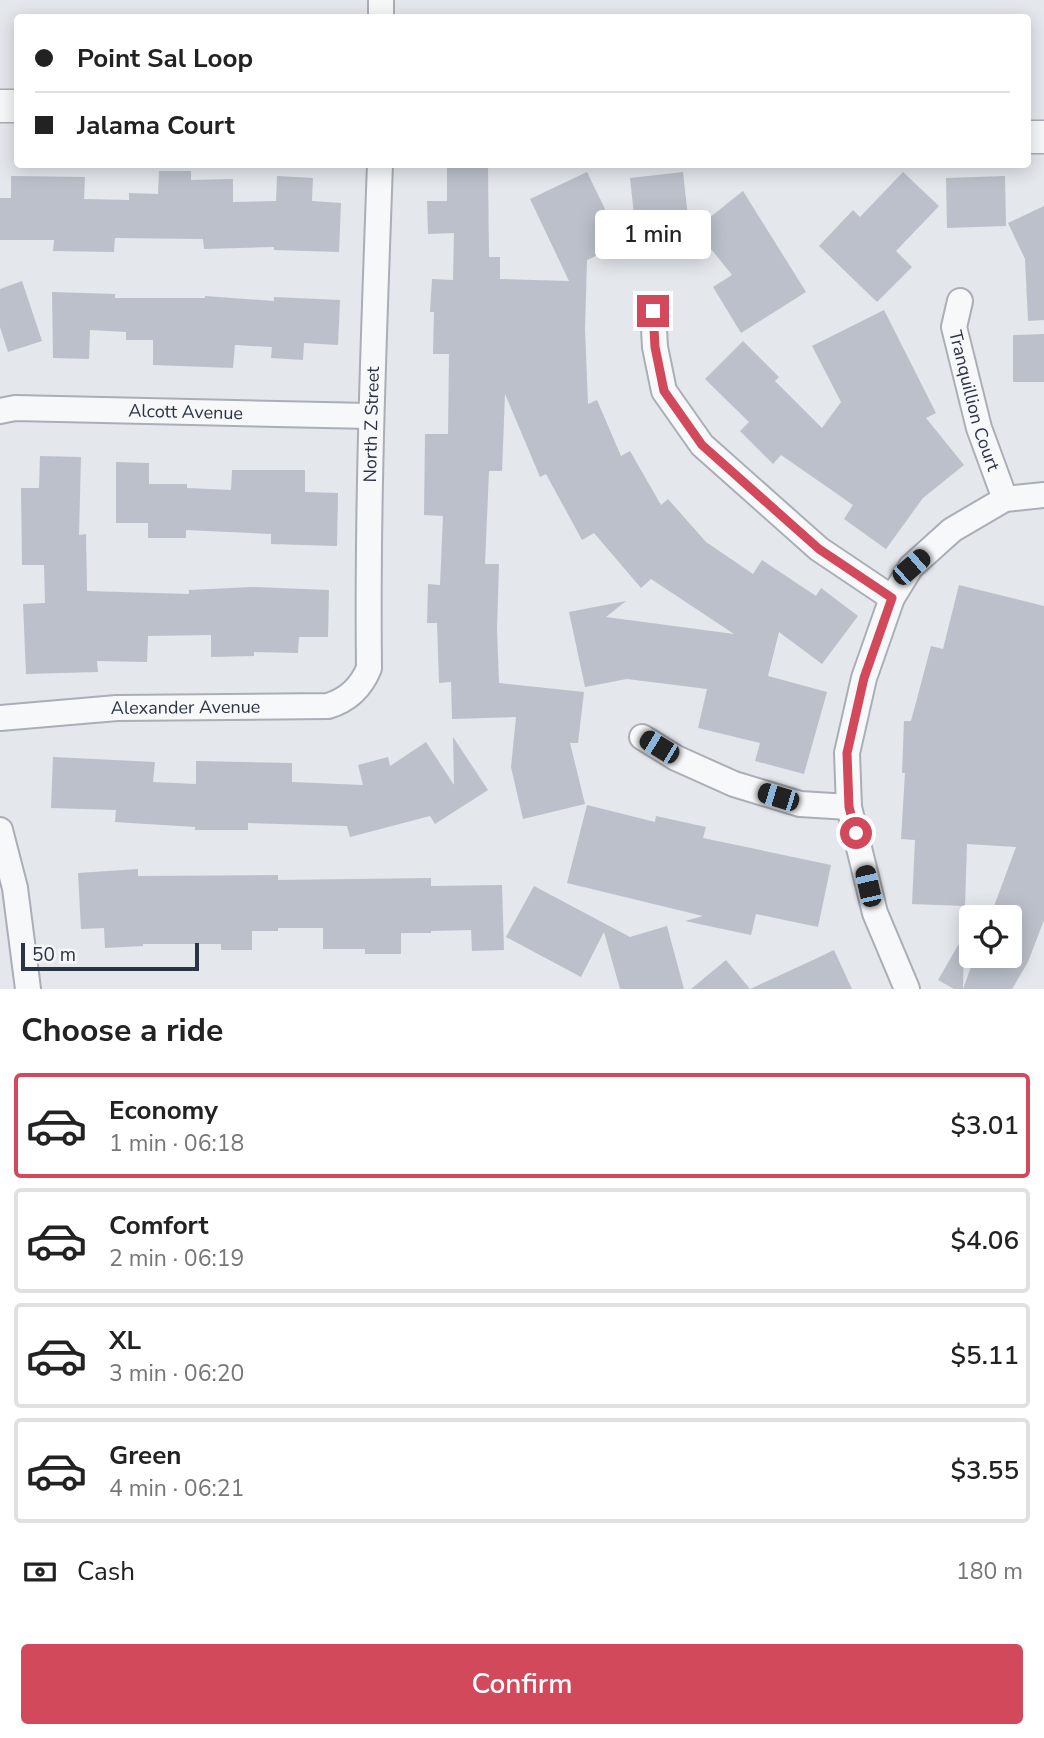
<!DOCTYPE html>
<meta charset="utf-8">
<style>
:root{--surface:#fff;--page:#f2f2f2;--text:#222;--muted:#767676;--line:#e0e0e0;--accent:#d1495b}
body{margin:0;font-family:"Nunito Sans",sans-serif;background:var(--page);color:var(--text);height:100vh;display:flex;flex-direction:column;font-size:26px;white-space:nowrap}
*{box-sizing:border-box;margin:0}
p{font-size:23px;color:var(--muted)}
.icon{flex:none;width:38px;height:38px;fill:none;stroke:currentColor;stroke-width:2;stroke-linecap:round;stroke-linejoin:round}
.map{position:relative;height:989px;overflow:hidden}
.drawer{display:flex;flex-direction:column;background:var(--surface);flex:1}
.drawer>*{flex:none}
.hud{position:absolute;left:14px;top:14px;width:1017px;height:154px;border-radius:7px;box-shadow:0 4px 18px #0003;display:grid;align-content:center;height:154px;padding:0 21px;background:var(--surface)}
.controls{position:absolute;left:959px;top:905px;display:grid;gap:14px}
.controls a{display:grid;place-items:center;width:63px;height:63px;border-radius:7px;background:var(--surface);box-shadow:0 4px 18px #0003;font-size:35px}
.scale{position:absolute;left:21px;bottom:18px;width:178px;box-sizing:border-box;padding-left:7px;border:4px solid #2b3445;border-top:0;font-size:19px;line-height:24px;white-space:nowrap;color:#2b3445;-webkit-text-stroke:5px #f4f6f9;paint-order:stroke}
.end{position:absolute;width:32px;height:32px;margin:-16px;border:9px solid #d1495b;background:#fff;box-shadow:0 0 0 4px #fff}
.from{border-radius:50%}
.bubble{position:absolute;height:49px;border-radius:7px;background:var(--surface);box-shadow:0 4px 18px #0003;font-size:23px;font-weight:600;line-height:49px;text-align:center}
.car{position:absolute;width:21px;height:42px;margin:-21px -10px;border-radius:9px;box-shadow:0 0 5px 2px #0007;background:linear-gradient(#222 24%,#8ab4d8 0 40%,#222 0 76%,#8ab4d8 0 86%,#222 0)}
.hud b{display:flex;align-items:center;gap:24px;height:66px;font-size:26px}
.hud b+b{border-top:2px solid var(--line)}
.hud i{width:18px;height:18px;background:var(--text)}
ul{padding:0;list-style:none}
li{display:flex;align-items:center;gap:21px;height:105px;margin:0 14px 10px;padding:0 7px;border:4px solid var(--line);border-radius:7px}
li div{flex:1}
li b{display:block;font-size:26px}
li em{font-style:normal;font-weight:600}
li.current{border-color:var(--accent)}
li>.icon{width:63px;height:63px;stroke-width:1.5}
h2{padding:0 21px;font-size:32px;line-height:84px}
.pay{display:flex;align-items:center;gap:18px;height:77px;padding:0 21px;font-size:26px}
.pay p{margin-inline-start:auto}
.action{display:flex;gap:14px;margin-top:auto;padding:14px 21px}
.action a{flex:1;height:80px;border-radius:7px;background:var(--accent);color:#fff;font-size:28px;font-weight:600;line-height:80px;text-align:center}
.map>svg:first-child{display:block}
</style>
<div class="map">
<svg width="1044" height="989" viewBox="0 0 1044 989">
<rect width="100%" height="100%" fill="#e4e7ec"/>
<g fill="#bbc0ca">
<path d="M 447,168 L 488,168 L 489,257 L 500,257 L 500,279 L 569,281 L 530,199 L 587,172 L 622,244 L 587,260 L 585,329 L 588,404 L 597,400 L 621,456 L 630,451 L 661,505 L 668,499 L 706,542 L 753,574 L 762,560 L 816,596 L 821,588 L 858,616 L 822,664 L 779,632 L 768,676 L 827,692 L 804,774 L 755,761 L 760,743 L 698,728 L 707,689 L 627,679 L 585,687 L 569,612 L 626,601 L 606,617 L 734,634 L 651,579 L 641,588 L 594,533 L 582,540 L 546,474 L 540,477 L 505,394 L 502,471 L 489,471 L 485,564 L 499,564 L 497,629 L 499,683 L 584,692 L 578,743 L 570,743 L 585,804 L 523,819 L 511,767 L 516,717 L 452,719 L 451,682 L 439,683 L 437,623 L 427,623 L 428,584 L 440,585 L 443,516 L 424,515 L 425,434 L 448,434 L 449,354 L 433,354 L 434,312 L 430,312 L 432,279 L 453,280 L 454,233 L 428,234 L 427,201 L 447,201 Z"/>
<path d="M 159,171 L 191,171 L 191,180 L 233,179 L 233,202 L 276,201 L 277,176 L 313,178 L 312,201 L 341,203 L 339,252 L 274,250 L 274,247 L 204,249 L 203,239 L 115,238 L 114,252 L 53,251 L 54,240 L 0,240 L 0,198 L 11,198 L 11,176 L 85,177 L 84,199 L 129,200 L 129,193 L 158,194 Z"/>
<path d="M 683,172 L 689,227 L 636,233 L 630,178 Z"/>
<path d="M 903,172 L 939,206 L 896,251 L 912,267 L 877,302 L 819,246 L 853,210 L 860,217 Z"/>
<path d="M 1005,176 L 1006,226 L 947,228 L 946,178 Z"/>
<path d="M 743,191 L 806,292 L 741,333 L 713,287 L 732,275 L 695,229 Z"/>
<path d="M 1044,206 L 1044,320 L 1028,321 L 1025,259 L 1008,223 Z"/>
<path d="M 22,281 L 42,341 L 8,352 L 0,327 L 0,289 Z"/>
<path d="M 52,292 L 115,294 L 115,298 L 205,298 L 205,296 L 274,301 L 274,297 L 340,300 L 338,345 L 304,343 L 303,360 L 271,358 L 272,347 L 235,345 L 233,368 L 153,365 L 153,340 L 126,340 L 126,332 L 90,330 L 89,359 L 53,358 Z"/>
<path d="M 884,310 L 936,413 L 926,418 L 964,465 L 923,498 L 886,549 L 844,519 L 853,505 L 781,455 L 773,464 L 740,431 L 749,422 L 705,379 L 743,341 L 779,377 L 775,381 L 822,428 L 841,402 L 812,346 Z"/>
<path d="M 1044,334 L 1044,382 L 1013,382 L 1013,335 Z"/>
<path d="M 40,456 L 81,457 L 79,535 L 86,534 L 87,591 L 189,594 L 189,590 L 252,587 L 329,590 L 328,637 L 299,637 L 298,653 L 254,652 L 254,656 L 211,657 L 211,635 L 148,636 L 147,662 L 97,661 L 98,672 L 26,674 L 23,604 L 45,603 L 44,565 L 22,565 L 21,488 L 39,488 Z"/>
<path d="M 116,462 L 149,463 L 149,484 L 187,484 L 187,488 L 231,490 L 232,470 L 305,470 L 305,492 L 338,493 L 337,546 L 271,544 L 271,534 L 186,530 L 186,538 L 148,538 L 148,523 L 116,523 Z"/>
<path d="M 959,585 L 1044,606 L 1044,920 L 1028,962 L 1012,989 L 963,989 L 975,956 L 1010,956 L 1010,917 L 990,917 L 1016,847 L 967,844 L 965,906 L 912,904 L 915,840 L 901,839 L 905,773 L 902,773 L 904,721 L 911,721 L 931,646 L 943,649 Z"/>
<path d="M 453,737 L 488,790 L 435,824 L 430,816 L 350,837 L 347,826 L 248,823 L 248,830 L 195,830 L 195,827 L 115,822 L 116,810 L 51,808 L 53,757 L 155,762 L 153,782 L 196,784 L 196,761 L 292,763 L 292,782 L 363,785 L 358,765 L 388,757 L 390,766 L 426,742 L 454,785 Z"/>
<path d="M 587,805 L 655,822 L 656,816 L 706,827 L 703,838 L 831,865 L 818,927 L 756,914 L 751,935 L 685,921 L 703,916 L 567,883 Z"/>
<path d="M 138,869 L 138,876 L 278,875 L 278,880 L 431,878 L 431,886 L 502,885 L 504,950 L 472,951 L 471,930 L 431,931 L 431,933 L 401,933 L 401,954 L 365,954 L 365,949 L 323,949 L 323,928 L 278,928 L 278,931 L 252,931 L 252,950 L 221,950 L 221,944 L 143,944 L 143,946 L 105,948 L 104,928 L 81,929 L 78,873 Z"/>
<path d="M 534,886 L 630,937 L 667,926 L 684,989 L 620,989 L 604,932 L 581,977 L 506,937 Z"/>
<path d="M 964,935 L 963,989 L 954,989 L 938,980 Z"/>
<path d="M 834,950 L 852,989 L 750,989 L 813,960 Z"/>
<path d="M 726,960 L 750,989 L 691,989 Z"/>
</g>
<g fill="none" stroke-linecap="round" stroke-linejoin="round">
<defs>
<g id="minor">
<path d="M 381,0 L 381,18"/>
<path id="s1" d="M 960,301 L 954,327 L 979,428 L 1005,499"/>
<path d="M 653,311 L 655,347 L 664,391 L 702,445 L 819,549 L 892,598"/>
<path id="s2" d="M 0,411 L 15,408 L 370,416"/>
<path id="s3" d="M 0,718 L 117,708 L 328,706 C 348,700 361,688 369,668 C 367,500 374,332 380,164"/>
<path d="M 642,737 L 676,758 L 734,784 L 800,804 L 849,807"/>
<path d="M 0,830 L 15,888 L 28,989"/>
<path d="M 907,989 L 875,913 L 849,807 L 847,753 L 864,678 L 892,598 L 911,567 L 952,530 L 1005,499 L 1044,495"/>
</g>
<g id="tertiary">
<path d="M 0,106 L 18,106"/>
<path d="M 1027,137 L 1044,137"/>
</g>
</defs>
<use href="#minor" stroke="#a9aeb7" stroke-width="28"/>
<use href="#tertiary" stroke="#a9aeb7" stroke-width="35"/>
<use href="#minor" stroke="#f7f8fa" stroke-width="24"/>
<use href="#tertiary" stroke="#f7f8fa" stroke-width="32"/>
</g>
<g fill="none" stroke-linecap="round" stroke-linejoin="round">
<path stroke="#d1495b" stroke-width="9" d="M 653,311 L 655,347 L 664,391 L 702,445 L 819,549 L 892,598 L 864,678 L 847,753 L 849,807 L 856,833"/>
</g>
<g text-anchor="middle" stroke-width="5" stroke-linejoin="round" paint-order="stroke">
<g font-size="18" fill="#2b3445" stroke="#f4f6f9">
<text dy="6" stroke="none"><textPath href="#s1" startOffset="103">Tranquillion Court</textPath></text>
<text dy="6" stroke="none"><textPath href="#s2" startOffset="186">Alcott Avenue</textPath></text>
<text dy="6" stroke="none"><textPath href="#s3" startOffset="630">North Z Street</textPath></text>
<text dy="6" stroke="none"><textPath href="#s3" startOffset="186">Alexander Avenue</textPath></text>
</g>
</g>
</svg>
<div class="controls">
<a><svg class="icon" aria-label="locate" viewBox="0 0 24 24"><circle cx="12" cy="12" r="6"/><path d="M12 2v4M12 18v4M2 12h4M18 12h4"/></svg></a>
</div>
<div class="scale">50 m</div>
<i class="end from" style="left:856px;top:833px"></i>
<i class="end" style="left:653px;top:311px"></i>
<div class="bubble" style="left:595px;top:210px;width:116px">1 min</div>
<i class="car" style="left:911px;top:567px;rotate:49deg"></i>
<i class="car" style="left:659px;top:747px;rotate:301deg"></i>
<i class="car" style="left:778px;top:797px;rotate:287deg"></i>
<i class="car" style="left:868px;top:886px;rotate:347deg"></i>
<div class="hud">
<b><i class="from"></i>Point Sal Loop</b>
<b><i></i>Jalama Court</b>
</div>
</div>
<section class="drawer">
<h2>Choose a ride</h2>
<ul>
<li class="current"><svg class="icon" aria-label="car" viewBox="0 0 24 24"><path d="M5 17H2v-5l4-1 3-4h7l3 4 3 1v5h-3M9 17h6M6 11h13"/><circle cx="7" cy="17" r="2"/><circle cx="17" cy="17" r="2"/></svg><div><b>Economy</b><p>1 min · 06:18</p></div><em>$3.01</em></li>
<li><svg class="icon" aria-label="car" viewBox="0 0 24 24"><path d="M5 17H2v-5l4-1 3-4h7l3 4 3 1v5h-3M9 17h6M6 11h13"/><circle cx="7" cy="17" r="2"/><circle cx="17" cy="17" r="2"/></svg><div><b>Comfort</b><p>2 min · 06:19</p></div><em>$4.06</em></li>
<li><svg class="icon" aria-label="car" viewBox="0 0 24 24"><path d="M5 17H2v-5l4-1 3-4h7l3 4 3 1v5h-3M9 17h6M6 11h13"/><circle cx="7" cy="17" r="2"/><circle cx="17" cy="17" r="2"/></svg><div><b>XL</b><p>3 min · 06:20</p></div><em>$5.11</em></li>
<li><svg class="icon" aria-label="car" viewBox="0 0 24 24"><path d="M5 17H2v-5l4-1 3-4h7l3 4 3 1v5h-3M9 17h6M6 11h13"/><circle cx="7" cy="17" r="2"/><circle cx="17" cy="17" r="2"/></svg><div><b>Green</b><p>4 min · 06:21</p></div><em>$3.55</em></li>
</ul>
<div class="pay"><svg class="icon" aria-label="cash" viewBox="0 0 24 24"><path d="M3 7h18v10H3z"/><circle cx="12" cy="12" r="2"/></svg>Cash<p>180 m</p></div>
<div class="action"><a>Confirm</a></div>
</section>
